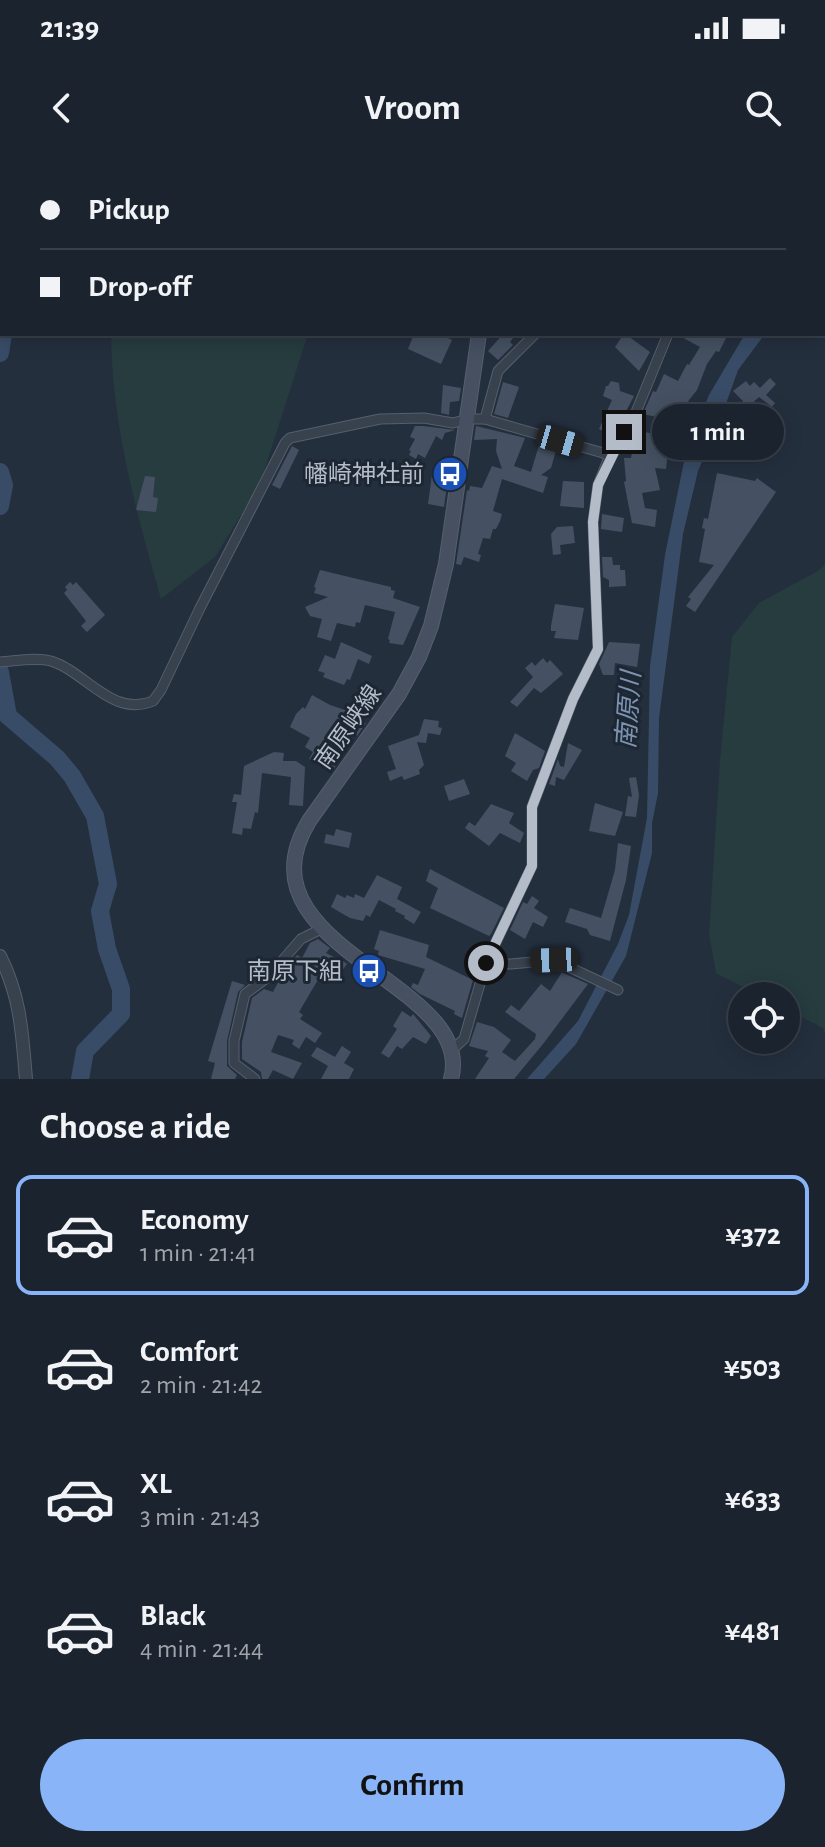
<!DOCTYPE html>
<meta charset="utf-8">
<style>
:root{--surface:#1b232e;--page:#242b36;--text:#f1f3f6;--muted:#a0a4aa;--line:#39404a;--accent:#8ab4f8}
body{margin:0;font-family:"Alegreya Sans","Noto Sans JP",sans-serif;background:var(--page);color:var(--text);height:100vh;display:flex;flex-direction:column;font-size:30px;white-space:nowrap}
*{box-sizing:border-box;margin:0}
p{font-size:26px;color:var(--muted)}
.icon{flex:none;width:44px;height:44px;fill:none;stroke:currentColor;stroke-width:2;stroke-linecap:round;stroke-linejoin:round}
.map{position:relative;height:919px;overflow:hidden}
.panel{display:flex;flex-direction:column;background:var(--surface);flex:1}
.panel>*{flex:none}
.top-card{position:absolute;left:0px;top:0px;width:826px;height:176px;box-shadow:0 4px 20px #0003,0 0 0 2px var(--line);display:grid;align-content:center;height:176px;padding:0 40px;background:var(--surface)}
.buttons{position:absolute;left:728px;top:822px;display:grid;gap:16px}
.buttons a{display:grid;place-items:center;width:72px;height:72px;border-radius:50%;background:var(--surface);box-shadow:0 4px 20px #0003,0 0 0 2px var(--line);font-size:40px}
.end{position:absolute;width:36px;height:36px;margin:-18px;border:10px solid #b4bcc9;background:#111;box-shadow:0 0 0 4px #111}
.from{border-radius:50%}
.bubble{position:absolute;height:56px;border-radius:28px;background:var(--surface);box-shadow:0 4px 20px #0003,0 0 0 2px var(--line);font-size:26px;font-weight:700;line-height:56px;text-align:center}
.car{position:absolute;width:24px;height:48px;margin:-24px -12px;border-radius:10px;box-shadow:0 0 6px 2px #0007;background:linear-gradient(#222 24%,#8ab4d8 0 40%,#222 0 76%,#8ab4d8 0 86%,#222 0)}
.top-card b{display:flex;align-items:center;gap:28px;height:76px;font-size:30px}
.top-card b+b{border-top:2px solid var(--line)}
.top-card i{width:20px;height:20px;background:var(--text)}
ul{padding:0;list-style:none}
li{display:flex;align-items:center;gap:24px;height:120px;margin:0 16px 12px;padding:0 24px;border:4px solid transparent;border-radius:16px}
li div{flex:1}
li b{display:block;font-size:30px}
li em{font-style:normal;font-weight:700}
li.active{border-color:var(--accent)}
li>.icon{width:72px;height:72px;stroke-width:1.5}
h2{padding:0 40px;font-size:36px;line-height:96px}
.action{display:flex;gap:16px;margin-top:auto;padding:16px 40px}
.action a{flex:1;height:92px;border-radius:48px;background:var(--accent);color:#111;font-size:32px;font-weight:700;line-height:92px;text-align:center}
.status{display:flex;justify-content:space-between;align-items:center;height:56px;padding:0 40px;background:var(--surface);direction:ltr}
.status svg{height:22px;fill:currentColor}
header{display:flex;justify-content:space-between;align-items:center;height:104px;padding:0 40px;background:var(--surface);font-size:36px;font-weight:700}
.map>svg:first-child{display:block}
</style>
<div class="status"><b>21:39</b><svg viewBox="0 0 49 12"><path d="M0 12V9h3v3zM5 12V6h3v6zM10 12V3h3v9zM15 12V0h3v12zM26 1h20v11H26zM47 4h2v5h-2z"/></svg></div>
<header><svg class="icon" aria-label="back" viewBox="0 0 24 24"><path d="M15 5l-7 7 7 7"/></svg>Vroom<svg class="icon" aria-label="search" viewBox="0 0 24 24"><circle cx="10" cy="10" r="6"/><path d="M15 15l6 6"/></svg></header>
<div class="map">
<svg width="825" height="919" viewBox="0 0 825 919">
<rect width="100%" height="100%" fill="#242f3e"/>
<g fill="#263c3f">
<path d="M 111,174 L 308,174 L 260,324 L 215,397 L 161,439 C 136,351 112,266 111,174 Z"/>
<path d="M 825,404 L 825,872 L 823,868 L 786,849 L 786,836 L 760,836 L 716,813 L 709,774 L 720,600 L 732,477 L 759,443 L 818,411 Z"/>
</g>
<path fill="#394c67" d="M 745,174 L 765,174 L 738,210 L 722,255 L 698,311 L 683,374 L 659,558 L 658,633 L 652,663 L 652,693 L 626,796 L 576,884 L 544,919 L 527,919 L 578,861 L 618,784 L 629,755 L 647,658 L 650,506 L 665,395 L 687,287 L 709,235 Z"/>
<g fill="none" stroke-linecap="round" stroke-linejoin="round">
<g stroke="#394c67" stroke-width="18">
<path d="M 0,43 L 2,45"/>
<path d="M 0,193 L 3,174"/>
<path d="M 0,312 L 4,325 L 0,346"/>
<path d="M 0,512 L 8,556 L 57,598 L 72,616 L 95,656 L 108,724 L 100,751 L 107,789 L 121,829 L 121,854 L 85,891 L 80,919"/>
</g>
</g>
<g fill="#455162">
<path d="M 414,174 L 450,174 L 448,178 L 452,180 L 441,204 L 408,189 Z"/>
<path d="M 503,174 L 516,174 L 510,182 L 513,185 L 498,200 L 488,191 Z"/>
<path d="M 676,174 L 728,174 L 719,192 L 716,191 L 707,204 L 697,230 L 689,240 L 679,262 L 643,254 L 653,231 L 656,232 L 664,214 L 678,221 L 687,204 L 689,205 L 700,187 Z"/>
<path d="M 623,175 L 627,178 L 628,176 L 650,192 L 639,211 L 615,187 Z"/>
<path d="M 770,218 L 776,224 L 766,235 L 775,243 L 772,247 L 759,237 L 738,257 L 733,250 L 743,241 L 733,231 L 746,221 L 750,226 L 754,222 L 760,228 Z"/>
<path d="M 611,221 L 619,223 L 620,231 L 634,236 L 613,276 L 599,269 L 612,240 L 603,236 L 606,226 L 608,226 Z"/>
<path d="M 503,222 L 519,227 L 508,258 L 494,254 Z"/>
<path d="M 443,225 L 461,228 L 459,241 L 450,242 L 449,255 L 441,253 Z"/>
<path d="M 415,266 L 423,266 L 455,270 L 445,273 L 442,280 L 436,276 L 425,298 L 418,294 L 416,299 L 409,295 L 411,291 L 409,290 L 415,279 L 410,277 Z"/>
<path d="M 476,266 L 525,278 L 514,306 L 531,312 L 539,285 L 557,287 L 551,308 L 541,315 L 548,317 L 543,333 L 502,319 L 493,351 L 502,354 L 500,361 L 496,369 L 493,369 L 490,379 L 483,378 L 478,394 L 481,395 L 479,402 L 464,397 L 461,405 L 456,404 L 467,330 L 469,331 L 470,326 L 482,328 L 492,306 L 502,309 L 496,291 L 497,279 L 474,280 Z"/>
<path d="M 645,272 L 663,276 L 663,284 L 669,284 L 666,309 L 655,308 L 660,330 L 642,333 L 645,348 L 657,350 L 655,367 L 632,363 L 624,322 L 626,321 L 624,298 L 631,298 L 635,276 Z"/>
<path d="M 292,286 L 299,290 L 280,329 L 272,325 Z"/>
<path d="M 717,313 L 755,321 L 757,318 L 776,332 L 695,452 L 686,446 L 691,439 L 688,437 L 714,405 L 699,402 L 705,369 L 702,368 L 704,358 L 708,359 Z"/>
<path d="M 432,315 L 448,318 L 444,347 L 428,344 Z"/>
<path d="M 145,316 L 155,317 L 153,337 L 158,338 L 156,352 L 136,350 Z"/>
<path d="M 563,321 L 584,322 L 584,348 L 560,346 Z"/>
<path d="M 602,354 L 624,358 L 622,372 L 601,369 Z"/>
<path d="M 573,366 L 575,383 L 560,385 L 561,394 L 553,395 L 551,374 L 557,367 Z"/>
<path d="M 602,397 L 612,397 L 613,405 L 620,405 L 620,410 L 625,410 L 626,426 L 609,427 L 609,420 L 603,417 Z"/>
<path d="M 320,410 L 391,427 L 391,430 L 395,431 L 393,438 L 420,447 L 403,485 L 389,483 L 390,480 L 388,479 L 395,452 L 365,445 L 360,463 L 356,462 L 355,467 L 337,463 L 331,481 L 317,477 L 322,459 L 310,456 L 305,447 L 328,437 L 314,433 L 316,428 L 314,427 Z"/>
<path d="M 70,422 L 73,425 L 76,422 L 105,455 L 87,472 L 81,466 L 86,461 L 64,433 L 67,430 L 65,427 Z"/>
<path d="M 555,444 L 584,448 L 578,480 L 554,478 L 556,471 L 551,471 L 551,466 Z"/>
<path d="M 341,482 L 372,496 L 369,504 L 358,499 L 350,520 L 347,519 L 344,525 L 323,517 L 325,513 L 318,511 L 325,495 L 335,499 Z"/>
<path d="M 609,482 L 640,484 L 637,507 L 615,503 L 614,515 L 603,515 L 599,504 Z"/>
<path d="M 543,498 L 547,503 L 550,500 L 563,514 L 541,533 L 534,528 L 517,547 L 510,542 L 533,517 L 525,508 L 532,502 L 535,506 Z"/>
<path d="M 312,535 L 330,545 L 360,555 L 358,561 L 366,563 L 357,576 L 353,576 L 332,612 L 309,599 L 313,592 L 305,587 L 310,578 L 290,567 L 296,554 L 303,547 L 305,549 Z"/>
<path d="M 424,559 L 439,561 L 438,567 L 442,568 L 440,575 L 428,573 L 426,583 L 417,582 L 424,605 L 419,610 L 420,614 L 404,620 L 402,616 L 390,621 L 387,612 L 396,609 L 388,586 L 419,575 Z"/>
<path d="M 515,573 L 545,591 L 539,608 L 533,610 L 527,621 L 511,611 L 516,603 L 505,596 Z"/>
<path d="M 568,583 L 582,590 L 564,620 L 556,617 L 555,626 L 549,624 L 558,599 L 560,606 L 564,607 Z"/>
<path d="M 274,592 L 284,593 L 283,601 L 296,601 L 305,607 L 303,646 L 289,645 L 291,617 L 262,613 L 258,653 L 255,652 L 251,669 L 243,668 L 242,675 L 232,673 L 237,642 L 232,642 L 234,634 L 241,635 L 244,606 Z"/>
<path d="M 636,617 L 639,635 L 636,657 L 625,656 L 628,636 L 632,637 L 629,618 Z"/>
<path d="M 464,619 L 470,634 L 449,641 L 444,626 Z"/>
<path d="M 595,643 L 623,652 L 615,676 L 589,671 Z"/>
<path d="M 491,644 L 514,653 L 509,663 L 524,673 L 520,683 L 500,673 L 489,686 L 465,668 L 469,662 L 475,666 Z"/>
<path d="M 336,669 L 352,673 L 349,688 L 324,683 L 326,674 L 334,676 Z"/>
<path d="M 618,683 L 631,686 L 626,720 L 610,781 L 590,775 L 587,769 L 565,762 L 570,748 L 601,758 L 615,710 Z"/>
<path d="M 430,709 L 504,748 L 491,774 L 489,776 L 430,748 L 438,728 L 426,721 Z"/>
<path d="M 377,715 L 402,727 L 397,739 L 421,752 L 414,764 L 404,758 L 405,756 L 395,751 L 396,749 L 379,740 L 370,757 L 366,755 L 363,761 L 350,758 L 331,747 L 337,734 L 345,738 L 347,735 L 354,738 L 355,734 L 364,738 Z"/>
<path d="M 532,736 L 539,741 L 534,748 L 548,757 L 543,767 L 533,762 L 525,779 L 510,770 L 523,742 L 527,744 Z"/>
<path d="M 380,770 L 429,785 L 426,797 L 473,820 L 462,858 L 454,854 L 455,851 L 420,834 L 411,827 L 413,823 L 418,825 L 425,809 L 378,795 L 379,791 L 374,789 Z"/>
<path d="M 318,779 L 330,788 L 326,793 L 338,799 L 339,798 L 347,804 L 338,816 L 326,806 L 299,852 L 303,855 L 300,859 L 322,873 L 315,883 L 306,877 L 299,889 L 292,884 L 294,880 L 278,875 L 271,892 L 302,903 L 293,919 L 273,910 L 268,919 L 262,919 L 261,912 L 242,899 L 242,882 L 252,838 L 264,829 L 273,832 L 287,806 L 297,795 L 302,798 L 310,783 Z"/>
<path d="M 552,808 L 588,824 L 543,884 L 514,919 L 475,919 L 489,898 L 485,896 L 488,891 L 469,886 L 477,862 L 494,867 L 511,880 L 502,892 L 515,901 L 535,879 L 536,874 L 505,852 L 511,845 L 519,851 L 541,824 L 550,831 L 562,812 Z"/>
<path d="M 232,821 L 245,825 L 238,832 L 227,881 L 227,906 L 237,915 L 235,919 L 211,919 L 215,903 L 208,901 Z"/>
<path d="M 402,851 L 411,857 L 413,854 L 431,876 L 426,884 L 413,877 L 402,889 L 397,886 L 389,898 L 381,893 L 397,869 L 393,866 Z"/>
<path d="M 342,886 L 351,892 L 344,903 L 354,909 L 349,919 L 321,919 L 328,906 L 311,896 L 317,887 L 335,897 Z"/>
</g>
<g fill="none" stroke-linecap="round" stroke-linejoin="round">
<defs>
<g id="minor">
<path d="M 784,2 L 784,0"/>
<path d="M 485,259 L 498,211 L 535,174"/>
<path d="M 0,502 C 16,501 36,497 51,501 C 86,512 112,558 153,541 L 161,530 L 200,448 L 285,283 L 290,278 L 380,259 L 424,258 L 453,263 L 468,259 L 485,259 L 610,295"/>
<path d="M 486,803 L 511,804 L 554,800 L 618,830"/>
<path d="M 452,890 L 464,879 L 486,803 L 532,706 L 532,647 L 573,539 L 598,489 L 593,362 L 598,325 L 610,295 L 634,257 L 668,174"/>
<path d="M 255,919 L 234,903 L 234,881 L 245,834 L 268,817 L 301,779 L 323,768"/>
</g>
<path id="tertiary" d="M 0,796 C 21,838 22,873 26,919"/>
<g id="secondary">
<path d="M 531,2 L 532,0"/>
<path d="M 451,919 C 478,822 232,788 309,661 L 399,534 L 419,497 L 431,466 L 446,404 L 479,174"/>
</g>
</defs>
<use href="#minor" stroke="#565f6c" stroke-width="11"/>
<use href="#tertiary" stroke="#565f6c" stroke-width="14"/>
<use href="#secondary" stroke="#565f6c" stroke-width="16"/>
<use href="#minor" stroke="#38414e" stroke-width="9"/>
<use href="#tertiary" stroke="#38414e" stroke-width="12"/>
<use href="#secondary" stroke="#465061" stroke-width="14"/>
</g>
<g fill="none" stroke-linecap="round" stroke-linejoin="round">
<path stroke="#b4bcc9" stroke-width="10" d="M 486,803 L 532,706 L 532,647 L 573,539 L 598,489 L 593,362 L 598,325 L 624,272"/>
</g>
<defs>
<symbol id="bus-disc" viewBox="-11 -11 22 22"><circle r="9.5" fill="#1a4fb4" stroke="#1d2633"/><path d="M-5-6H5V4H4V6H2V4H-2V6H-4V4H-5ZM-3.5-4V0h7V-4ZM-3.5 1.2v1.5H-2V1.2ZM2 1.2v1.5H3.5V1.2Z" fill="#fff"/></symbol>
</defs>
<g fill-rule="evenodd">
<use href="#bus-disc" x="430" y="294" width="40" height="40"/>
<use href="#bus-disc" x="349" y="791" width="40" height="40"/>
</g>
<g text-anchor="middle" stroke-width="6" stroke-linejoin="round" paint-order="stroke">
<g font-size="24" fill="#b4bcc9" stroke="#1d2633" text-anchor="end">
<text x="424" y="322">幡崎神社前</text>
<text x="343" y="819">南原下組</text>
</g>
<g font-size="24" fill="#b4bcc9" stroke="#1d2633">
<text transform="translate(348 567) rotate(-55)" y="8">南原峡線</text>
</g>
<g font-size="26" font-style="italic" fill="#7c92b1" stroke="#1d2633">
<text transform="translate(628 550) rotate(-86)" y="9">南原川</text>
</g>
</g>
</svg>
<div class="buttons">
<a><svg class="icon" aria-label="locate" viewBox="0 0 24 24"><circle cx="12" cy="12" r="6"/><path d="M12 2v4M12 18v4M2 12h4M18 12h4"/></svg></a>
</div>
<i class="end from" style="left:486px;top:803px"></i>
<i class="end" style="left:624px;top:272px"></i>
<div class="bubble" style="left:652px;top:244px;width:132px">1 min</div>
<i class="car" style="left:560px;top:281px;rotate:106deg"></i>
<i class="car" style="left:554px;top:800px;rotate:268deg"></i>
<div class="top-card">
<b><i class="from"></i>Pickup</b>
<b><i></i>Drop-off</b>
</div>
</div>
<section class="panel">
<h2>Choose a ride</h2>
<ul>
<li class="active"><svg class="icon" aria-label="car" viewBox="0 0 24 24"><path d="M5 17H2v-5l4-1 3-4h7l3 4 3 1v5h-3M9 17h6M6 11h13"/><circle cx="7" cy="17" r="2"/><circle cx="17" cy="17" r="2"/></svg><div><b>Economy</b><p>1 min · 21:41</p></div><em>¥372</em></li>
<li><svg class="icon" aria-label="car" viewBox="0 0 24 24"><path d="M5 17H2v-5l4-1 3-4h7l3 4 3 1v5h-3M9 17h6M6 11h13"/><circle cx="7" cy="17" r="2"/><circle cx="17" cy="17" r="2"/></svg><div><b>Comfort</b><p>2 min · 21:42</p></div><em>¥503</em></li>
<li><svg class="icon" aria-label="car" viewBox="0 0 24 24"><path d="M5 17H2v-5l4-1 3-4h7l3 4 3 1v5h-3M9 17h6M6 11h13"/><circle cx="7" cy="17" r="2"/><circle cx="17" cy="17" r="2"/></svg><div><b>XL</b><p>3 min · 21:43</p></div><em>¥633</em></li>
<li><svg class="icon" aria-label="car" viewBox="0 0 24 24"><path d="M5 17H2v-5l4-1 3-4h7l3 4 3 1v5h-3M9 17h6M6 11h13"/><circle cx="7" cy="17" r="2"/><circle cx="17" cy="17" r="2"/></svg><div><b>Black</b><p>4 min · 21:44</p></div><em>¥481</em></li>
</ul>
<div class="action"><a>Confirm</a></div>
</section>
